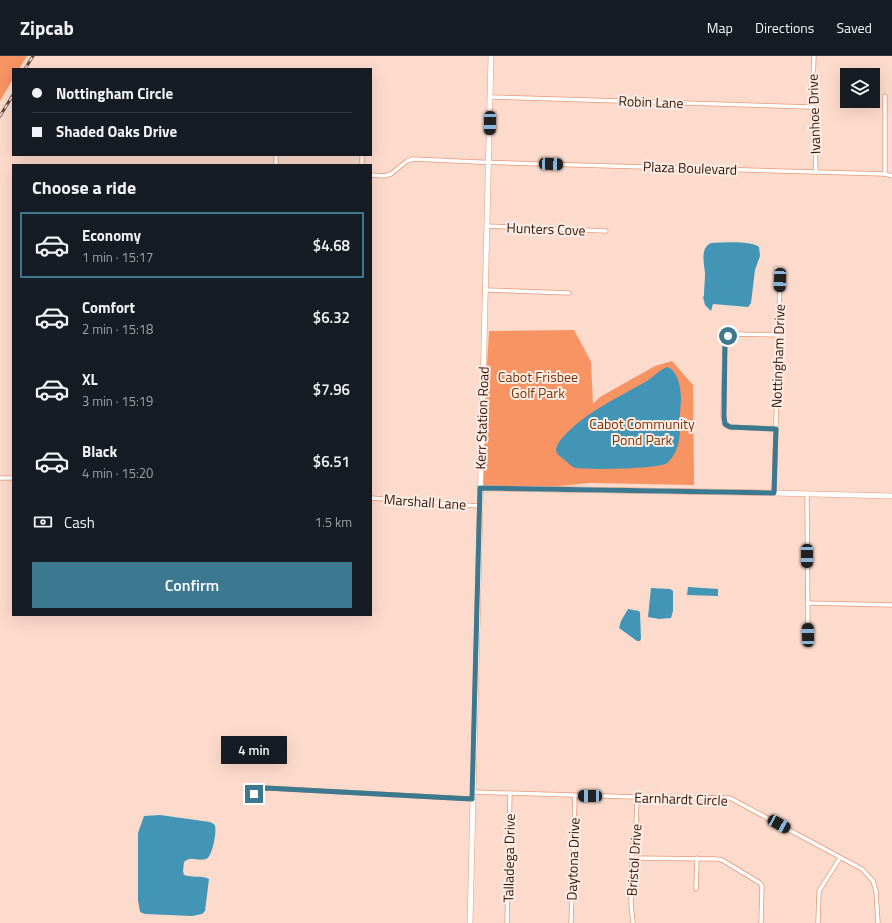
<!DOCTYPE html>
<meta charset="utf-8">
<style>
:root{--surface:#171b24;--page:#242831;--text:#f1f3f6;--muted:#9ea1a6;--line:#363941;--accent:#3c788f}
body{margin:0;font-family:"Titillium Web",sans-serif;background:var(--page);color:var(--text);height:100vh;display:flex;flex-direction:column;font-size:15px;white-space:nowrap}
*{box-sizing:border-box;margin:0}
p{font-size:13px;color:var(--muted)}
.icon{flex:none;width:22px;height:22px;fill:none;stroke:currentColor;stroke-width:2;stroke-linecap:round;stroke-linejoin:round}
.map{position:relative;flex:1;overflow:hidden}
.side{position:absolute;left:12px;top:108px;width:360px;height:452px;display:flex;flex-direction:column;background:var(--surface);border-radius:0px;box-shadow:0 4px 16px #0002}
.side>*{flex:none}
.hud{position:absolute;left:12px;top:12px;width:360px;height:88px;border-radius:0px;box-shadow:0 4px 16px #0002;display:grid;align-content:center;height:88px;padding:0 20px;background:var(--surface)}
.tools{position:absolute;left:840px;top:12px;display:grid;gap:8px}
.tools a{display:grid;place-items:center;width:40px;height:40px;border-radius:0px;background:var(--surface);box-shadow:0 4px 16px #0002;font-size:20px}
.end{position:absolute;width:18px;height:18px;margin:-9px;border:5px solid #3c788f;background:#fff;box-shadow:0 0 0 2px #fff}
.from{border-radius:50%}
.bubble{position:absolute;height:28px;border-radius:0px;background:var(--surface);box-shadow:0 4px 16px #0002;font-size:13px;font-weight:600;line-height:28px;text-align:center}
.car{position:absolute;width:12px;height:24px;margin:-12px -6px;border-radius:5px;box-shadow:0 0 3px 1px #0007;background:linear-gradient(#222 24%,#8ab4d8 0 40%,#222 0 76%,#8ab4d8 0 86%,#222 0)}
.hud b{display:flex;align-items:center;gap:14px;height:38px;font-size:15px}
.hud b+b{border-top:1px solid var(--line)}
.hud i{width:10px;height:10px;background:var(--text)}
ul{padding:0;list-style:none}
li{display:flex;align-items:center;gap:12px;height:66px;margin:0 8px 6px;padding:0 12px;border:2px solid transparent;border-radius:0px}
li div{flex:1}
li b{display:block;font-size:15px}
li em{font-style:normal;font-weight:600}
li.active{border-color:var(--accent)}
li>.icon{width:36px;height:36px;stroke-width:1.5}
h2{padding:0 20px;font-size:18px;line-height:48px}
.pay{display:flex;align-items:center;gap:10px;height:44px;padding:0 20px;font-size:15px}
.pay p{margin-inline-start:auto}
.button{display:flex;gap:8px;margin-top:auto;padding:8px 20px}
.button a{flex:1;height:46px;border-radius:0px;background:var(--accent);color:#fff;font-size:16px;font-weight:600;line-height:46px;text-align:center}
header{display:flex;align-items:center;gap:24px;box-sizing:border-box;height:56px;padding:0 20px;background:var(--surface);border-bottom:1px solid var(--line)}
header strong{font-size:19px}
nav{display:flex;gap:22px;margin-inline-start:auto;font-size:14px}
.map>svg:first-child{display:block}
</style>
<header>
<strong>Zipcab</strong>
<nav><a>Map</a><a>Directions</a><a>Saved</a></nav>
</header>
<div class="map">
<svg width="892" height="867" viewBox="0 0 892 867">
<rect width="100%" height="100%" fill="#fddbcc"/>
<g fill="#f89363">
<path d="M 0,0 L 27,0 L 19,13 L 13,13 L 13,23 L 0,45 Z"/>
<path d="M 574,274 L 587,298 L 591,306 L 593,348 L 600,341 L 655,310 L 672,305 L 693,329 L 694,429 L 590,427 L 528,433 L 480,432 L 489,275 Z"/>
</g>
<g fill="#4295b4">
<path d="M 711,187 C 724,187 748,184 759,191 L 760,200 L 755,214 L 751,247 L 748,251 L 713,248 L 711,255 L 705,249 L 703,241 L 704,240 C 704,232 705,224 705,217 C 704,207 700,192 711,187 Z"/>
<path d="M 667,311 C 678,314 681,333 681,343 C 681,348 680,353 680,358 C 680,375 682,394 667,407 C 660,413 588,414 576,412 C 572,411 569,408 566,405 C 559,399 552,397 559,386 C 582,357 616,343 647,325 C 653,321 661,313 667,311 Z"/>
<path d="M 688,531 L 718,533 L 718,540 L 687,539 Z"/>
<path d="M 651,532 L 670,533 L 673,535 L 673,555 L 671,562 L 659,563 L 648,561 Z"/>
<path d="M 628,553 L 639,555 L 640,557 L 641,583 L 640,585 L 637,585 L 619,572 L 621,565 Z"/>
<path d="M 160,759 L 210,766 C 213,768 214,767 215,770 C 217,776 212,802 206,803 C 197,806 191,799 184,806 L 183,815 L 184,819 C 192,822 201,819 209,823 L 205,855 L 202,858 L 192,860 L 145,858 L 140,856 L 138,844 L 138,777 L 144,760 Z"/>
</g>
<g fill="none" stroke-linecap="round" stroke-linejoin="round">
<defs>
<g id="street">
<path d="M 814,0 L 812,51 L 815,88 L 816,116"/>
<path d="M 885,40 L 885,118"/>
<path d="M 490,41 L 812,51"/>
<path d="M 276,109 L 276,99"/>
<path d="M 362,109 L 362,99"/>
<path d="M 371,119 L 384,120 L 391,118 L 407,105 L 413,103 L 477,106 L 885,118 L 892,120"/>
<path d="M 487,170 L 606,175"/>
<path d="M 486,234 L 569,237"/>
<path d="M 776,373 L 730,371 L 725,369 L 723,360 L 725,285 L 728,280 L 736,278 L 779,279"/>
<path d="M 0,422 L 13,422"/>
<path d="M 774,437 L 780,224 L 776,212"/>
<path d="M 807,438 L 808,579"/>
<path d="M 371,442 L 479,450"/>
<path d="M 807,547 L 892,549"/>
<path d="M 473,736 L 637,741 L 730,742 L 862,813 L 873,825 L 876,835 L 878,867"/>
<path d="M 254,738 L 256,735 L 266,732 L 472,743"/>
<path d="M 632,802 L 717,803 L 722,804 L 760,827 L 762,830 L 761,867"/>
<path d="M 696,833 L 697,802"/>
<path d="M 507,867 L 510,738"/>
<path d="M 571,867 L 575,740"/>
<path d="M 633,867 L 631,848 L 632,796 L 633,783 L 636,773 L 637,741"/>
<path d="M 818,867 L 819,835 L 840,802"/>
</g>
<g id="secondary">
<path d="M 480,432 L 774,437 L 892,440"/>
<path d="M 470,867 L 491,0"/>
</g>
</defs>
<use href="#street" stroke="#e89975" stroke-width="5"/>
<use href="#secondary" stroke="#e89975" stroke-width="6"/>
<use href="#street" stroke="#fff" stroke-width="3.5"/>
<use href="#secondary" stroke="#fff" stroke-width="5"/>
<defs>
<g id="rail">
<path d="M 25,13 L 33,0"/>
<path d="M 0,60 L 13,39"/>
</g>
</defs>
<use href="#rail" stroke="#624435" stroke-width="3"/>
<use href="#rail" stroke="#feede5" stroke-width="1.5" stroke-dasharray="4.5" stroke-linecap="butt"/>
</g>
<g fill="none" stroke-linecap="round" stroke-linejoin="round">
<path stroke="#3c788f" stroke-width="5" d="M 254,738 L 256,735 L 266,732 L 472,743 L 480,432 L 774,437 L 776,373 L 730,371 L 725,368 L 724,360 L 725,285 L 728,280"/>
</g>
<g text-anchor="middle" stroke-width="4" stroke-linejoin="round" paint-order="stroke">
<g font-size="14" fill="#351708" stroke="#feede5">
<text transform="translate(651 46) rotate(2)" y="5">Robin Lane</text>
<text transform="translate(814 58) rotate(-92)" y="5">Ivanhoe Drive</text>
<text transform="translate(690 112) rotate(2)" y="5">Plaza Boulevard</text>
<text transform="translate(546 173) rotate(2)" y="5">Hunters Cove</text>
<text transform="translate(778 300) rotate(-88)" y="5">Nottingham Drive</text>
<text transform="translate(482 362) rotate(-88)" y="5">Kerr Station Road</text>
<text transform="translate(425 446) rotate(4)" y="5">Marshall Lane</text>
<text transform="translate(681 743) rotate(2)" y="5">Earnhardt Circle</text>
<text transform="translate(509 802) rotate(-89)" y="5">Talladega Drive</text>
<text transform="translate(573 803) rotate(-88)" y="5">Daytona Drive</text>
<text transform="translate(634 804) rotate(-86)" y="5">Bristol Drive</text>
</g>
<g font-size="14" fill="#793309" stroke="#feede5">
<text x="538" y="326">Cabot Frisbee<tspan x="538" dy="16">Golf Park</tspan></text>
<text x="642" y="373">Cabot Community<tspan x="642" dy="16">Pond Park</tspan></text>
</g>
</g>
</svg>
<div class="tools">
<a><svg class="icon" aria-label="layers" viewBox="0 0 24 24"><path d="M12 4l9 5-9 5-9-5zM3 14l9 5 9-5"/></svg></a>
</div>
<i class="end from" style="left:728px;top:280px"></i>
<i class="end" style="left:254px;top:738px"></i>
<div class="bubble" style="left:221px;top:680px;width:66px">4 min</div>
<i class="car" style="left:490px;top:67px;rotate:181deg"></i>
<i class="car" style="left:551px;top:108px;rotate:92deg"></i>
<i class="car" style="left:780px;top:224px;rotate:182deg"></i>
<i class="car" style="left:807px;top:500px;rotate:180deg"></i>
<i class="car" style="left:808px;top:579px;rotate:359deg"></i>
<i class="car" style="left:590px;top:740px;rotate:271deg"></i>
<i class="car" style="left:779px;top:768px;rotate:119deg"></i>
<div class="hud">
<b><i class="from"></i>Nottingham Circle</b>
<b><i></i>Shaded Oaks Drive</b>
</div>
<section class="side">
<h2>Choose a ride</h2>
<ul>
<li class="active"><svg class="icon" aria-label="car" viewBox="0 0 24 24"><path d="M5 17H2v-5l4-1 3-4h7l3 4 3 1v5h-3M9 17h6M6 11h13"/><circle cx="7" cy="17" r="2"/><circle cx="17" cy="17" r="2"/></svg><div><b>Economy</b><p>1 min · 15:17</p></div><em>$4.68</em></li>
<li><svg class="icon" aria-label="car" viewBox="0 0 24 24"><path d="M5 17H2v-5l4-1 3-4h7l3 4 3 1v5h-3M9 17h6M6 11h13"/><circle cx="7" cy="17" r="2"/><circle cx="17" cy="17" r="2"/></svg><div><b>Comfort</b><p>2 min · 15:18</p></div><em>$6.32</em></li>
<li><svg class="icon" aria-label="car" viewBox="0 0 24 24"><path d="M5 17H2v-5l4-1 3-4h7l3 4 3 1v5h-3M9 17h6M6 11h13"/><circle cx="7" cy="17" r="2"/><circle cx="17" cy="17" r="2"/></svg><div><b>XL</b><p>3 min · 15:19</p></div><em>$7.96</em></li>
<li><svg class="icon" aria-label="car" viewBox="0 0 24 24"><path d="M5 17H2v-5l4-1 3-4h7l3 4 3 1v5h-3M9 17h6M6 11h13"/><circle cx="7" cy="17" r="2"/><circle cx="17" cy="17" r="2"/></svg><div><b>Black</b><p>4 min · 15:20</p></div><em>$6.51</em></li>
</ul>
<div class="pay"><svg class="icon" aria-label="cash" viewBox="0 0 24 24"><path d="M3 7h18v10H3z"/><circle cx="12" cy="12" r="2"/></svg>Cash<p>1.5 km</p></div>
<div class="button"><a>Confirm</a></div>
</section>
</div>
